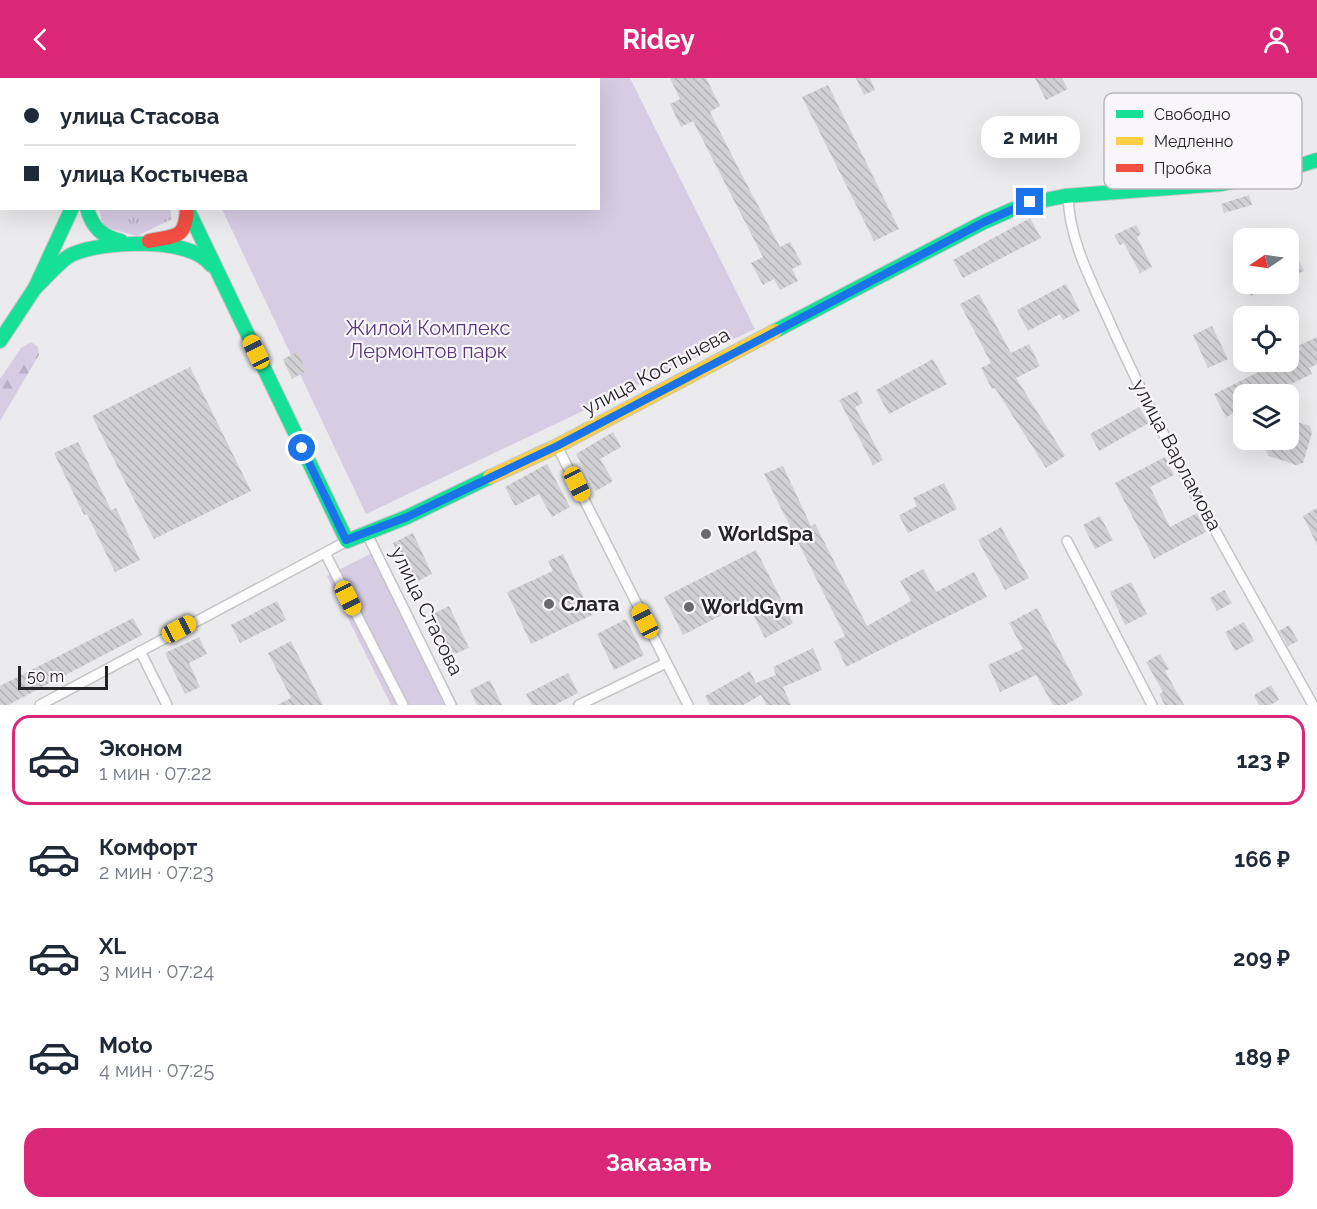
<!DOCTYPE html>
<html lang="ru">
<meta charset="utf-8">
<style>
:root{--surface:#fff;--page:#f6f6f7;--text:#1f2937;--muted:#747a83;--line:#e0e1e3;--accent:#db2777}
body{margin:0;font-family:Raleway,sans-serif;background:var(--page);color:var(--text);height:100vh;display:flex;flex-direction:column;font-size:22px;white-space:nowrap}
*{box-sizing:border-box;margin:0}
p{font-size:20px;color:var(--muted)}
.icon{flex:none;width:33px;height:33px;fill:none;stroke:currentColor;stroke-width:2;stroke-linecap:round;stroke-linejoin:round}
.map{position:relative;height:627px;overflow:hidden}
.sheet{display:flex;flex-direction:column;background:var(--surface);flex:1}
.sheet>*{flex:none}
.banner{position:absolute;left:0px;top:0px;width:600px;height:132px;box-shadow:0 6px 24px #0002;display:grid;align-content:center;height:132px;padding:0 24px;background:var(--surface)}
.needle{width:39px;rotate:257deg}
.fabs{position:absolute;left:1233px;top:150px;display:grid;gap:12px}
.fabs a{display:grid;place-items:center;width:66px;height:66px;border-radius:12px;background:var(--surface);box-shadow:0 6px 24px #0002;font-size:30px}
.scale{position:absolute;left:18px;bottom:15px;width:90px;box-sizing:border-box;padding-left:6px;border:3px solid #242325;border-top:0;font-size:16px;line-height:21px;white-space:nowrap;color:#242325;-webkit-text-stroke:4px #f8f6fa;paint-order:stroke}
.end{position:absolute;width:27px;height:27px;margin:-14px;border:8px solid #1a73e8;background:#fff;box-shadow:0 0 0 3px #fff}
.from{border-radius:50%}
.bubble{position:absolute;height:42px;border-radius:18px;background:var(--surface);box-shadow:0 6px 24px #0002;font-size:20px;font-weight:700;line-height:42px;text-align:center}
.car{position:absolute;width:18px;height:36px;margin:-18px -9px;border-radius:8px;box-shadow:0 0 4px 2px #0007;background:linear-gradient(#f5c518 24%,#345 0 40%,#f5c518 0 76%,#345 0 86%,#f5c518 0)}
.banner b{display:flex;align-items:center;gap:21px;height:57px;font-size:22px}
.banner b+b{border-top:2px solid var(--line)}
.banner i{width:15px;height:15px;background:var(--text)}
ul{padding:10px 0 0;list-style:none}
li{display:flex;align-items:center;gap:18px;height:90px;margin:0 12px 9px;padding:0 12px;border:3px solid transparent;border-radius:18px}
li div{flex:1}
li b{display:block;font-size:22px}
li em{font-style:normal;font-weight:700}
li.selected{border-color:var(--accent)}
li>.icon{width:54px;height:54px;stroke-width:1.5}
.cta{display:flex;gap:12px;margin-top:auto;padding:12px 24px}
.cta a{flex:1;height:69px;border-radius:18px;background:var(--accent);color:#fff;font-size:24px;font-weight:700;line-height:69px;text-align:center}
header{display:flex;justify-content:space-between;align-items:center;height:78px;padding:0 24px;background:var(--accent);color:#fff;font-size:27px;font-weight:700}
.map>svg:first-child{display:block}
</style>
<header><svg class="icon" aria-label="back" viewBox="0 0 24 24"><path d="M15 5l-7 7 7 7"/></svg>Ridey<svg class="icon" aria-label="person" viewBox="0 0 24 24"><circle cx="12" cy="8" r="4"/><path d="M4 21q1-7 8-7t8 7"/></svg></header>
<div class="map">
<svg width="1317" height="627" viewBox="0 0 1317 627">
<defs>
<pattern id="grass-tufts" width="24" height="20" patternUnits="userSpaceOnUse" patternTransform="scale(1.5)"><rect width="24" height="20" fill="#d6cce4"/><path d="M3 7l-1-3M5 7V3M7 7l1-3M15 17l-1-3M17 17v-4M19 17l1-3" fill="none" stroke="#b8afc3"/></pattern>
<pattern id="forest-firs" width="22" height="20" patternUnits="userSpaceOnUse" patternTransform="scale(1.5)"><rect width="22" height="20" fill="#d6cce4"/><path d="M5 1l3.5 6h-7zM16 11l3.5 6h-7z" fill="#b8afc3"/></pattern>
<pattern id="building-back-hatch" width="6" height="6" patternUnits="userSpaceOnUse" patternTransform="scale(1.5)"><rect width="6" height="6" fill="#d1d0d2"/><path d="M-1 5l2 2M0 0l6 6M5-1l2 2" fill="none" stroke="#b3b2b4"/></pattern>
</defs>
<rect width="100%" height="100%" fill="#ebeaec"/>
<path fill="url(#grass-tufts)" d="M 99,131 L 170,131 L 172,141 L 137,158 L 104,149 Z"/>
<path fill="url(#forest-firs)" d="M 31,264 L 38,269 L 39,277 L 0,343 L 0,301 L 21,270 Z"/>
<g fill="#d6cce4">
<path d="M 287,0 L 630,0 L 755,251 L 366,436 L 222,131 L 598,130 L 598,2 L 284,1 Z"/>
<path d="M 378,472 L 458,627 L 391,627 L 327,498 Z"/>
</g>
<g fill="url(#building-back-hatch)">
<path d="M 670,0 L 706,0 L 720,28 L 710,34 L 742,97 L 780,169 L 790,164 L 802,186 L 792,191 L 798,203 L 780,212 L 774,201 L 763,207 L 751,185 L 763,179 L 693,43 L 681,49 L 670,26 L 680,21 Z"/>
<path d="M 856,0 L 870,0 L 875,12 L 864,17 Z"/>
<path d="M 1035,0 L 1062,0 L 1068,11 L 1046,22 Z"/>
<path d="M 828,7 L 899,151 L 874,163 L 802,19 Z"/>
<path d="M 1024,63 L 1026,67 L 1032,64 L 1037,73 L 1024,80 L 1021,76 L 1015,79 L 1010,70 Z"/>
<path d="M 1249,117 L 1252,127 L 1224,135 L 1221,126 Z"/>
<path d="M 1030,140 L 1041,160 L 963,200 L 953,182 Z"/>
<path d="M 1136,147 L 1141,156 L 1137,159 L 1152,189 L 1140,195 L 1124,165 L 1120,167 L 1114,157 Z"/>
<path d="M 1288,161 L 1304,193 L 1288,200 Z"/>
<path d="M 1066,206 L 1080,233 L 1063,242 L 1060,236 L 1028,253 L 1017,232 Z"/>
<path d="M 1245,206 L 1277,206 L 1251,218 Z"/>
<path d="M 979,216 L 1011,275 L 1029,266 L 1040,288 L 1016,300 L 1065,378 L 1046,390 L 995,310 L 992,311 L 981,290 L 991,285 L 960,226 Z"/>
<path d="M 1212,248 L 1228,281 L 1208,290 L 1193,257 Z"/>
<path d="M 1317,259 L 1317,286 L 1309,290 L 1312,296 L 1270,316 L 1244,316 L 1244,330 L 1226,339 L 1214,316 L 1279,284 L 1288,284 L 1288,278 L 1300,272 L 1298,268 Z"/>
<path d="M 298,274 L 306,293 L 292,301 L 283,281 Z"/>
<path d="M 933,281 L 947,306 L 889,336 L 876,312 Z"/>
<path d="M 190,289 L 251,413 L 154,461 L 92,338 Z"/>
<path d="M 857,313 L 863,325 L 855,329 L 883,382 L 873,387 L 839,322 Z"/>
<path d="M 1139,329 L 1149,345 L 1099,373 L 1090,356 Z"/>
<path d="M 1288,341 L 1310,348 L 1312,355 L 1303,385 L 1296,387 L 1269,378 L 1265,371 L 1268,362 L 1288,362 Z"/>
<path d="M 613,354 L 621,369 L 600,381 L 613,403 L 596,413 L 576,376 Z"/>
<path d="M 78,364 L 111,432 L 116,430 L 140,482 L 115,494 L 87,436 L 84,437 L 54,375 Z"/>
<path d="M 1165,379 L 1174,397 L 1150,409 L 1170,449 L 1197,435 L 1206,454 L 1154,481 L 1115,405 Z"/>
<path d="M 547,386 L 570,429 L 552,439 L 539,416 L 515,428 L 505,409 Z"/>
<path d="M 783,388 L 811,448 L 815,446 L 867,548 L 911,523 L 900,503 L 923,491 L 936,514 L 974,494 L 987,519 L 846,589 L 834,563 L 845,558 L 764,396 Z"/>
<path d="M 944,405 L 957,431 L 908,455 L 899,437 L 917,428 L 913,420 Z"/>
<path d="M 1317,430 L 1317,467 L 1303,438 Z"/>
<path d="M 1100,438 L 1113,462 L 1095,471 L 1083,447 Z"/>
<path d="M 1001,449 L 1029,500 L 1005,512 L 978,462 Z"/>
<path d="M 413,455 L 432,496 L 412,506 L 393,465 Z"/>
<path d="M 756,472 L 793,545 L 765,560 L 747,524 L 683,557 L 664,519 Z"/>
<path d="M 563,476 L 592,537 L 531,566 L 507,514 L 553,493 L 548,483 Z"/>
<path d="M 1131,504 L 1147,536 L 1125,547 L 1110,514 Z"/>
<path d="M 1224,512 L 1232,525 L 1217,533 L 1210,520 Z"/>
<path d="M 277,523 L 286,542 L 240,565 L 231,547 Z"/>
<path d="M 449,528 L 469,570 L 448,579 L 429,538 Z"/>
<path d="M 1037,530 L 1083,617 L 1065,627 L 1053,627 L 1036,597 L 1000,614 L 988,587 L 1023,571 L 1009,545 Z"/>
<path d="M 133,540 L 142,557 L 8,627 L 0,627 L 0,608 Z"/>
<path d="M 626,541 L 644,577 L 614,592 L 597,556 Z"/>
<path d="M 1244,544 L 1254,563 L 1235,573 L 1225,554 Z"/>
<path d="M 1289,547 L 1298,563 L 1288,568 L 1279,553 Z"/>
<path d="M 199,559 L 207,576 L 189,585 L 200,609 L 185,616 L 165,575 Z"/>
<path d="M 291,563 L 323,627 L 277,627 L 291,620 L 268,575 Z"/>
<path d="M 813,570 L 822,592 L 783,609 L 791,627 L 767,627 L 761,617 L 743,627 L 710,627 L 705,618 L 750,593 L 756,605 L 776,597 L 773,589 Z"/>
<path d="M 1160,576 L 1169,591 L 1165,593 L 1184,627 L 1165,627 L 1159,616 L 1163,614 L 1146,584 Z"/>
<path d="M 568,595 L 578,615 L 555,627 L 532,627 L 526,616 Z"/>
<path d="M 490,602 L 502,627 L 477,627 L 470,612 Z"/>
<path d="M 1271,607 L 1279,622 L 1270,627 L 1259,627 L 1254,617 Z"/>
</g>
<g fill="none" stroke-linecap="round" stroke-linejoin="round">
<defs>
<g id="street">
<path d="M 1068,117 C 1069,163 1092,204 1110,245 C 1169,377 1243,501 1313,627"/>
<path d="M 557,368 L 688,627"/>
<path d="M 367,456 L 451,627"/>
<path d="M 1067,463 L 1152,627"/>
<path d="M 325,475 L 403,627"/>
<path d="M 140,573 L 167,627"/>
<path d="M 40,627 L 347,463"/>
<path d="M 579,627 L 666,585"/>
</g>
<g id="fast">
<path d="M 112,0 L 112,2"/>
<path d="M 87,130 C 92,149 102,159 121,163"/>
<path d="M 187,130 L 347,463 L 407,439 L 490,399"/>
<path d="M 35,210 C 45,201 61,181 73,176 C 103,163 190,158 211,187"/>
<path d="M 775,253 L 984,144 L 1025,126 L 1065,118 L 1221,106 L 1270,97 L 1317,82"/>
<path d="M 0,263 L 35,210 L 72,130"/>
</g>
<path id="slow" d="M 490,399 L 557,368 L 775,253"/>
<g id="jam">
<path d="M 131,0 L 131,2"/>
<path d="M 149,163 C 176,157 185,162 187,131"/>
</g>
</defs>
<use href="#street" stroke="#c5c4c6" stroke-width="12"/>
<use href="#fast" stroke="#c5c4c6" stroke-width="16"/>
<use href="#slow" stroke="#c5c4c6" stroke-width="16"/>
<use href="#jam" stroke="#c5c4c6" stroke-width="16"/>
<use href="#street" stroke="#fcfcfc" stroke-width="9"/>
<use href="#fast" stroke="#16e098" stroke-width="14"/>
<use href="#slow" stroke="#ffcf43" stroke-width="14"/>
<use href="#jam" stroke="#f24e42" stroke-width="14"/>
</g>
<g fill="none" stroke-linecap="round" stroke-linejoin="round">
<path stroke="#1a73e8" stroke-width="8" d="M 302,370 L 346,462 L 407,439 L 557,368 L 984,144 L 1030,124"/>
</g>
<g fill="#6a696b" stroke="#f8f6fa" stroke-width="2">
<circle cx="706" cy="456" r="6"/>
<circle cx="549" cy="526" r="6"/>
<circle cx="689" cy="529" r="6"/>
</g>
<g text-anchor="middle" stroke-width="4.5" stroke-linejoin="round" paint-order="stroke">
<g font-size="20" fill="#59367c" stroke="#f8f6fa">
<text x="428" y="257">Жилой Комплекс<tspan x="428" dy="23">Лермонтов парк</tspan></text>
</g>
<g font-size="20" fill="#242325" stroke="#f8f6fa">
<text transform="translate(656 293) rotate(-28)" y="7">улица Костычева</text>
<text transform="translate(1177 377) rotate(62)" y="7">улица Варламова</text>
<text transform="translate(427 533) rotate(64)" y="7">улица Стасова</text>
</g>
<g font-size="20" font-weight="bold" fill="#242325" stroke="#f8f6fa" text-anchor="start">
<text x="718" y="463">WorldSpa</text>
<text x="561" y="533">Слата</text>
<text x="701" y="536">WorldGym</text>
</g>
</g>
<rect x="1104" y="15" width="198" height="96" rx="9" fill="#f8f6fa" stroke="#b8b7ba" stroke-width="1.5"/>
<rect x="1116" y="32" width="27" height="8" fill="#16e098"/>
<rect x="1116" y="59" width="27" height="8" fill="#ffcf43"/>
<rect x="1116" y="86" width="27" height="8" fill="#f24e42"/>
<g font-size="16" fill="#242325">
<text x="1154" y="42">Свободно</text>
<text x="1154" y="69">Медленно</text>
<text x="1154" y="96">Пробка</text>
</g>
</svg>
<div class="fabs">
<a><svg class="needle" viewBox="-14 -14 28 28"><path d="M0-13l5 13h-10z" fill="#e53935"/><path d="M0 13l5-13h-10z" fill="#747a83"/></svg></a>
<a><svg class="icon" aria-label="locate" viewBox="0 0 24 24"><circle cx="12" cy="12" r="6"/><path d="M12 2v4M12 18v4M2 12h4M18 12h4"/></svg></a>
<a><svg class="icon" aria-label="layers" viewBox="0 0 24 24"><path d="M12 4l9 5-9 5-9-5zM3 14l9 5 9-5"/></svg></a>
</div>
<div class="scale">50 m</div>
<i class="end from" style="left:302px;top:370px"></i>
<i class="end" style="left:1030px;top:124px"></i>
<div class="bubble" style="left:981px;top:38px;width:99px">2 мин</div>
<i class="car" style="left:256px;top:274px;rotate:334deg"></i>
<i class="car" style="left:577px;top:406px;rotate:154deg"></i>
<i class="car" style="left:348px;top:520px;rotate:153deg"></i>
<i class="car" style="left:645px;top:543px;rotate:333deg"></i>
<i class="car" style="left:179px;top:551px;rotate:62deg"></i>
<div class="banner">
<b><i class="from"></i>улица Стасова</b>
<b><i></i>улица Костычева</b>
</div>
</div>
<section class="sheet">
<ul>
<li class="selected"><svg class="icon" aria-label="car" viewBox="0 0 24 24"><path d="M5 17H2v-5l4-1 3-4h7l3 4 3 1v5h-3M9 17h6M6 11h13"/><circle cx="7" cy="17" r="2"/><circle cx="17" cy="17" r="2"/></svg><div><b>Эконом</b><p>1 мин · 07:22</p></div><em>123 ₽</em></li>
<li><svg class="icon" aria-label="car" viewBox="0 0 24 24"><path d="M5 17H2v-5l4-1 3-4h7l3 4 3 1v5h-3M9 17h6M6 11h13"/><circle cx="7" cy="17" r="2"/><circle cx="17" cy="17" r="2"/></svg><div><b>Комфорт</b><p>2 мин · 07:23</p></div><em>166 ₽</em></li>
<li><svg class="icon" aria-label="car" viewBox="0 0 24 24"><path d="M5 17H2v-5l4-1 3-4h7l3 4 3 1v5h-3M9 17h6M6 11h13"/><circle cx="7" cy="17" r="2"/><circle cx="17" cy="17" r="2"/></svg><div><b>XL</b><p>3 мин · 07:24</p></div><em>209 ₽</em></li>
<li><svg class="icon" aria-label="car" viewBox="0 0 24 24"><path d="M5 17H2v-5l4-1 3-4h7l3 4 3 1v5h-3M9 17h6M6 11h13"/><circle cx="7" cy="17" r="2"/><circle cx="17" cy="17" r="2"/></svg><div><b>Moto</b><p>4 мин · 07:25</p></div><em>189 ₽</em></li>
</ul>
<div class="cta"><a>Заказать</a></div>
</section>
